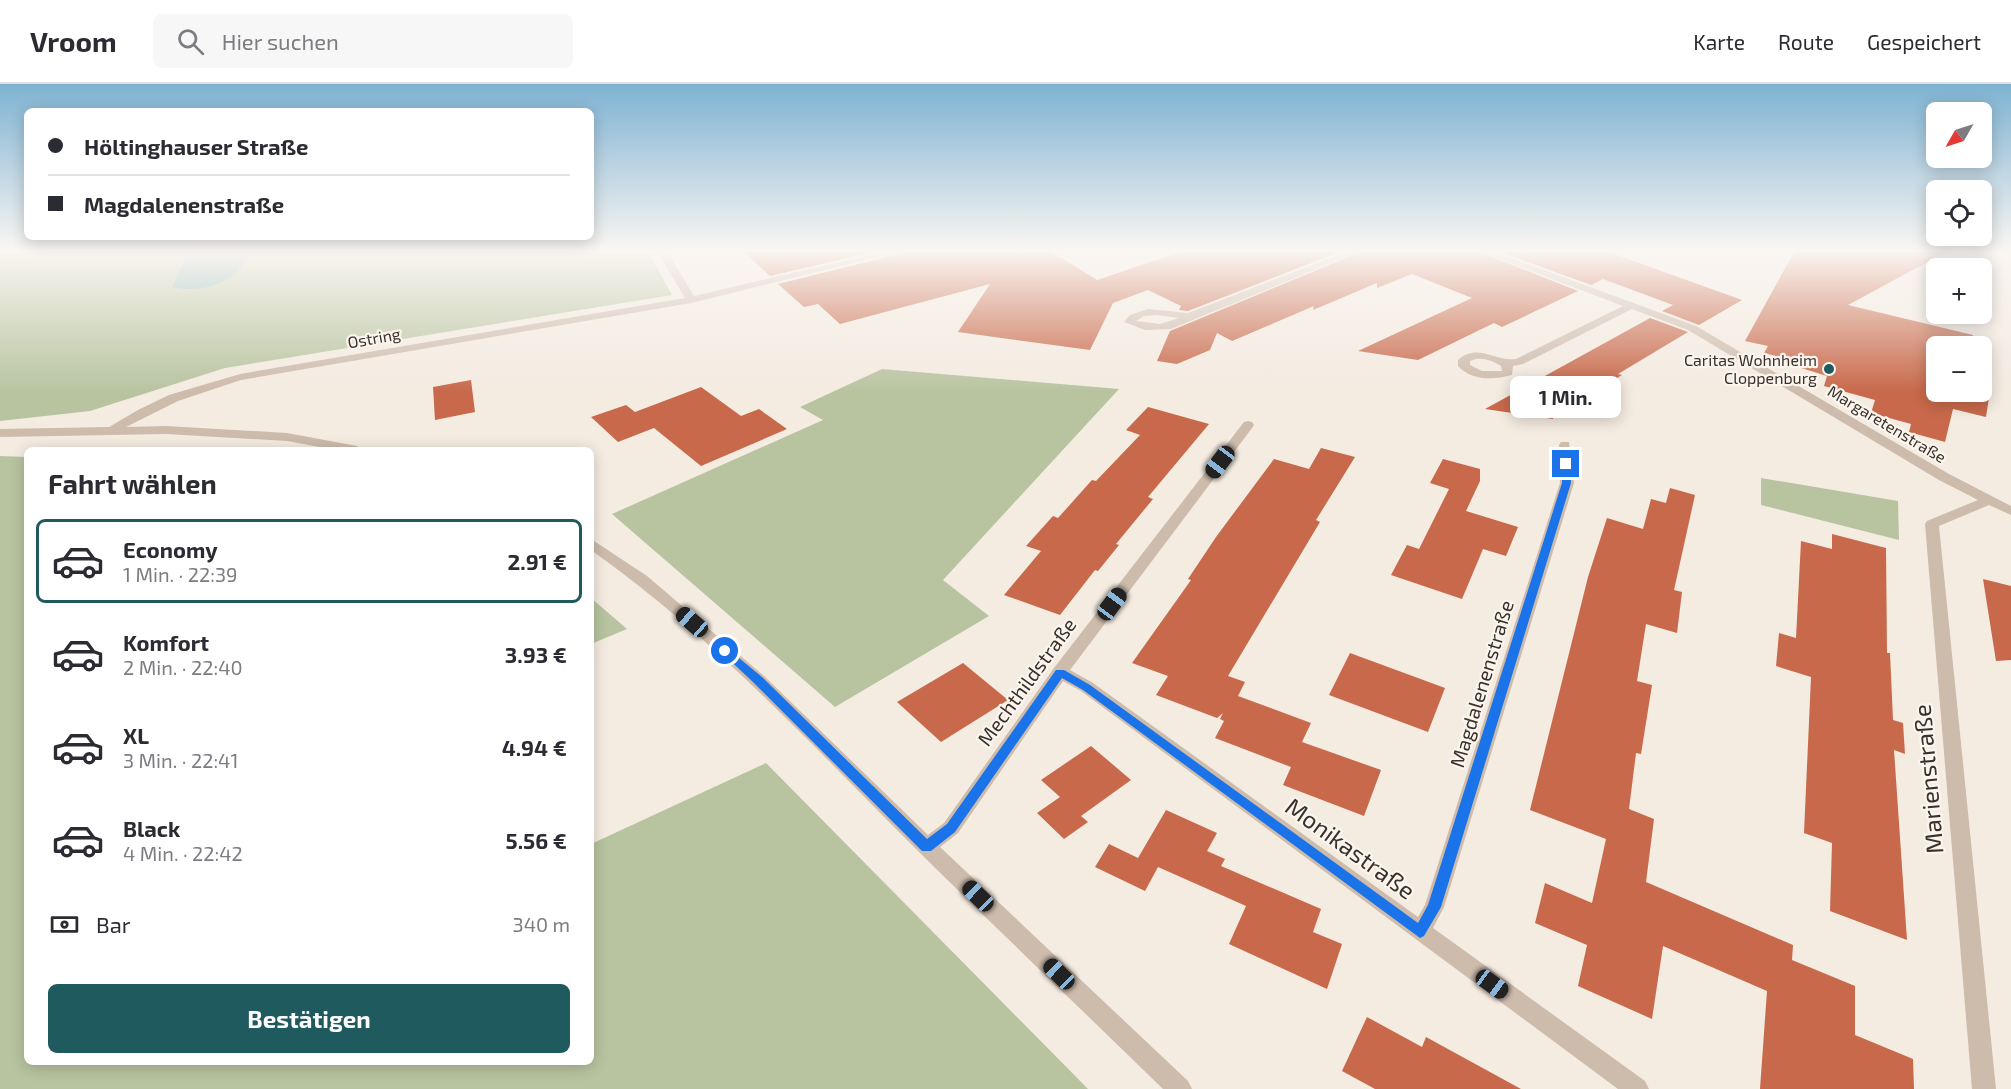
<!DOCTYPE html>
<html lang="de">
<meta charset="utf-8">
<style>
:root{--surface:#fff;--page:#f7f7f7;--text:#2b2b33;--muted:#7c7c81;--line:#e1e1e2;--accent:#1f5a5e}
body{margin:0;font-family:"Exo 2",sans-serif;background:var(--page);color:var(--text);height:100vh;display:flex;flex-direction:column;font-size:22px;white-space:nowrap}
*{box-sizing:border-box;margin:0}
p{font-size:20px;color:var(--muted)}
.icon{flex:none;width:33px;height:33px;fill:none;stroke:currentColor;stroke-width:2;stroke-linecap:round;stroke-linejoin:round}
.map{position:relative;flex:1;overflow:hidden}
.details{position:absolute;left:24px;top:363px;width:570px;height:618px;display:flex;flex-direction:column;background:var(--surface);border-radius:9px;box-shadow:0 3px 15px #0003}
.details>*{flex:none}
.guide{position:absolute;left:24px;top:24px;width:570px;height:132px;border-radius:9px;box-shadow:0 3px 15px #0003;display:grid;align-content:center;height:132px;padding:0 24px;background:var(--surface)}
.needle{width:39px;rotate:231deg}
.fabs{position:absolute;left:1926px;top:18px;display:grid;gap:12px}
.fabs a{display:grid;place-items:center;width:66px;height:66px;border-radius:9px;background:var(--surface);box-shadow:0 3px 15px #0003;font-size:30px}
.end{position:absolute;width:27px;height:27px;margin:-14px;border:8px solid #1a73e8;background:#fff;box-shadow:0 0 0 3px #fff}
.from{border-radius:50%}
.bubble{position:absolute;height:42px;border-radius:9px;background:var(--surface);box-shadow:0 3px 15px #0003;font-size:20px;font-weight:700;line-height:42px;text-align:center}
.car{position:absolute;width:18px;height:36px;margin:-18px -9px;border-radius:8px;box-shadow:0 0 4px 2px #0007;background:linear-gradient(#222 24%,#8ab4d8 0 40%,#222 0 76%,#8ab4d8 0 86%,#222 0)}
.guide b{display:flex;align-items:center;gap:21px;height:57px;font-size:22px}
.guide b+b{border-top:2px solid var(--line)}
.guide i{width:15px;height:15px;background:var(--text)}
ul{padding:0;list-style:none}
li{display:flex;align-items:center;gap:18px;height:84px;margin:0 12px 9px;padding:0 12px;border:3px solid transparent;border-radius:9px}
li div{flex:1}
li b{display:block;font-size:22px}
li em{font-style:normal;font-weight:700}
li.selected{border-color:var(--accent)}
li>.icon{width:54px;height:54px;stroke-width:1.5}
h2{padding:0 24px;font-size:27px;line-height:72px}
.pay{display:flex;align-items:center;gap:15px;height:66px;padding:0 24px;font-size:22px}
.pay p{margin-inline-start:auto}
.action{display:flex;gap:12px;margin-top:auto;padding:12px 24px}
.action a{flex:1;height:69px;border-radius:9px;background:var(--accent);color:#fff;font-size:24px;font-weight:700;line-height:69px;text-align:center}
header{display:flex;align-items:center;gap:36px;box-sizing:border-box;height:84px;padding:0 30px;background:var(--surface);border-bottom:2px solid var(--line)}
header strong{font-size:28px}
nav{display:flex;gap:33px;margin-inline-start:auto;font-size:21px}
.search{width:420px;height:54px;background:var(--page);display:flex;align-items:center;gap:15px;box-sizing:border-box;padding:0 21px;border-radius:9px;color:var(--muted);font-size:22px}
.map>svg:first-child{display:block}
</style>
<header>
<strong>Vroom</strong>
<div class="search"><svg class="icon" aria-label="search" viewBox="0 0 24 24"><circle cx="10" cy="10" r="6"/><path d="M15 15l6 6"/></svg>Hier suchen</div>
<nav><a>Karte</a><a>Route</a><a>Gespeichert</a></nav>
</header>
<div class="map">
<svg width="2011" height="1005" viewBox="0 0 2011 1005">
<rect width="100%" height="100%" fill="#f4ebe1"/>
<g fill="#b8c4a0">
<path d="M 0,167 L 648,167 L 672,211 L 225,284 L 90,327 L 0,337 Z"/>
<path d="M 882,285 L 1119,305 L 943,496 L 989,532 L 835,623 L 612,430 L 823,336 L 800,323 Z"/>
<path d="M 0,372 L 27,373 L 27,978 L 591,978 L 591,760 L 766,679 L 1088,1005 L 0,1005 Z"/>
<path d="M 1761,394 L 1898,417 L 1899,456 L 1761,421 Z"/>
<path d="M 591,514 L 627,545 L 591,560 Z"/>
</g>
<path fill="#7fb0b2" d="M 189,167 L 250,167 C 239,199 203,210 172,203 Z"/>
<g fill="#c8694b">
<path d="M 743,167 L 877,167 L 770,192 Z"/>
<path d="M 904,167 L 1050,167 L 1097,196 L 1183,167 L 1342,167 L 1188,227 L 1179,226 L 1181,222 L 1148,206 L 1113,219 L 1090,266 L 958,248 L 990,200 L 840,240 L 818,220 L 804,223 L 778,200 L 903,169 Z"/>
<path d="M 1363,167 L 1477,167 L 1578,207 L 1502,243 L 1494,239 L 1418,276 L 1358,267 L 1472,214 L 1412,190 L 1377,204 L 1377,199 L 1313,226 L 1314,222 L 1232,257 L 1217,249 L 1210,266 L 1177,280 L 1157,277 L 1170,247 Z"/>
<path d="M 1498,167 L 1606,167 L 1742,216 L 1699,241 L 1662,227 L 1673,221 L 1603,195 L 1591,201 Z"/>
<path d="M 1800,167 L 1948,167 L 1848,221 L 1973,251 L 1970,262 L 1936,262 L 1936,308 L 1982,308 L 1982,299 L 1991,301 L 1986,333 L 1953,325 L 1945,358 L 1909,348 L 1911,340 L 1871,329 L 1875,316 L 1824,302 L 1827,292 L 1782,278 L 1784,274 L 1764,269 L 1768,262 L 1745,257 L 1793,170 Z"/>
<path d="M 1650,234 L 1688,248 L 1618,290 L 1622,291 L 1581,316 L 1549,303 L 1553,335 L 1485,325 Z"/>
<path d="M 471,296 L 475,328 L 435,336 L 433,303 Z"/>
<path d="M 701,303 L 741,332 L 759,325 L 787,345 L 701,382 L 654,344 L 618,358 L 591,333 L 626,321 L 635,328 Z"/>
<path d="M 1148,323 L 1209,340 L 1148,413 L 1153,415 L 1116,460 L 1119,461 L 1098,487 L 1095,486 L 1060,531 L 1004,511 L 1041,467 L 1026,462 L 1053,432 L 1058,434 L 1092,396 L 1096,397 L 1140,351 L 1126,346 Z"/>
<path d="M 1321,364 L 1355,373 L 1316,436 L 1320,438 L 1228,592 L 1245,598 L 1238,612 L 1311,639 L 1302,658 L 1381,686 L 1364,732 L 1283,701 L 1291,683 L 1215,654 L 1224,637 L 1220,635 L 1223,629 L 1217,634 L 1156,611 L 1168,592 L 1132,579 L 1191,496 L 1188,495 L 1216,453 L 1274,375 L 1309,385 Z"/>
<path d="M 1443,375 L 1480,385 L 1480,397 L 1466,427 L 1518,443 L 1506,472 L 1483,465 L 1462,515 L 1391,491 L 1407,461 L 1419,465 L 1449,405 L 1430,399 Z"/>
<path d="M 1670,404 L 1695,411 L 1674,506 L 1682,508 L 1677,549 L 1646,540 L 1637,597 L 1652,601 L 1641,670 L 1636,669 L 1629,725 L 1654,735 L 1646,798 L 1793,861 L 1792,876 L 1855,902 L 1855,951 L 1913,975 L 1914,1005 L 1760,1005 L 1767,907 L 1663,862 L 1652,935 L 1578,902 L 1587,861 L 1535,839 L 1545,799 L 1592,819 L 1606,755 L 1530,726 L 1588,493 L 1607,434 L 1643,445 L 1651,415 L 1666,419 Z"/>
<path d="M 1832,450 L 1886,464 L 1887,569 L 1890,569 L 1893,636 L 1903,639 L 1905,670 L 1894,666 L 1907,856 L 1830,827 L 1832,759 L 1804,749 L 1811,593 L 1776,582 L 1779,549 L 1796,554 L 1801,457 L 1832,465 Z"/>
<path d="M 1983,495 L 2011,502 L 2011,576 L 1996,577 Z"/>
<path d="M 1350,569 L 1445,604 L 1428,648 L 1329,611 Z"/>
<path d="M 963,579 L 1008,616 L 941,658 L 897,618 Z"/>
<path d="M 1091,662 L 1131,696 L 1081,732 L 1088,738 L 1064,755 L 1037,729 L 1060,713 L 1041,696 Z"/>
<path d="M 1166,726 L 1217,749 L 1207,767 L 1225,775 L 1221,782 L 1321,825 L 1313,848 L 1342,860 L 1327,905 L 1229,860 L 1246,822 L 1158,783 L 1145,807 L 1095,783 L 1109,760 L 1138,774 Z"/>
<path d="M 1367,933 L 1422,963 L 1426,953 L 1521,1005 L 1375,1005 L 1342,987 Z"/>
</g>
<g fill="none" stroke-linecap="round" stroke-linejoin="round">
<g fill="#cdbbac" fill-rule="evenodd">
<path d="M 657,167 L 667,167 L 694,212 L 886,167 L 902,167 L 691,219 L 241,296 L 178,317 L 126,343 L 166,342 L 287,349 L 357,362 L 363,366 L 336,366 L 287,357 L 166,350 L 0,353 L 0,345 L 109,343 L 138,326 L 169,311 L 240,290 L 685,214 Z"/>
<path d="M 1348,167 L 1361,167 L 1171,245 L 1145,246 L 1124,238 L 1130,231 L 1148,225 L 1188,229 ZM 1157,231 L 1179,234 L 1160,240 L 1136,237 L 1144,232 Z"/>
<path d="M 1479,167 L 1492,167 L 1696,242 L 1949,390 L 2011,422 L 2011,431 L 1989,421 L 1939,442 L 1996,1005 L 1972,1005 L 1925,440 L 1927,437 L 1978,416 L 1939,396 L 1688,246 L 1632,225 L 1523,280 L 1513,282 L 1512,291 C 1493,296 1472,297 1458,282 L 1458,276 C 1477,258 1496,278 1516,275 L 1623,222 ZM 1476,275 C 1485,274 1493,277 1501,282 L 1502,287 L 1482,287 L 1470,281 L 1470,277 Z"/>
<path d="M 1248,337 L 1252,338 L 1254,341 L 1252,344 L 1070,586 L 1093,599 L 1418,833 L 1425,821 L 1560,399 L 1559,361 L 1561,358 L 1569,358 L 1574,399 L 1444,823 L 1433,844 L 1645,997 L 1649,1005 L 1618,1005 L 1081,607 L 1063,597 L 958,749 L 940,763 L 1188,997 L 1192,1005 L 1163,1005 C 1074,918 984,833 896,745 C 799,647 704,546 591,466 L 591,455 L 647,492 L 764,592 L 928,751 L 944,739 L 1054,584 L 1244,338 Z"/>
</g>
</g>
<linearGradient id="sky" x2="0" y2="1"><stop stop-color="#7eb2d2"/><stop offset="0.54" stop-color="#faf6f2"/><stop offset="1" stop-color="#faf6f2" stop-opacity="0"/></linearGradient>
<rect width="2011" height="308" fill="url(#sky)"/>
<path fill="#1a73e8" d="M 1563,378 L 1570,380 L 1571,399 L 1441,823 L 1424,852 L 1420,854 L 1083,606 L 1062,594 L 955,748 L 931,767 L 922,767 L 754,599 L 720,567 L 725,564 L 728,565 L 762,593 L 927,755 L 947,740 L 1056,586 L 1064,586 L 1090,601 L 1418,839 L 1428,821 L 1562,399 Z"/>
<circle fill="#1f5a5e" stroke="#fbf5ee" stroke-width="2" cx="1829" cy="285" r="6"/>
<g text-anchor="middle" stroke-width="4.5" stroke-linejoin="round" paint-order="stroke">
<g font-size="16" fill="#3b302b" stroke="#fbf5ee">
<text transform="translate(374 254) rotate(-10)" y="6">Ostring</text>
<text transform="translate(1887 340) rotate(31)" y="6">Margaretenstraße</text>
</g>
<g font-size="16" fill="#3b302b" stroke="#fbf5ee" text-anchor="end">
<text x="1817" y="282">Caritas Wohnheim<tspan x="1817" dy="18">Cloppenburg</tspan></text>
</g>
<g font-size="20" fill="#3b302b" stroke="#fbf5ee">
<text transform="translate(1027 598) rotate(-54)" y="7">Mechthildstraße</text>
<text transform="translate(1482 600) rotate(-73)" y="7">Magdalenenstraße</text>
</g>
<g font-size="24" fill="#3b302b" stroke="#fbf5ee">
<text transform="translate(1929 695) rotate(-95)" y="8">Marienstraße</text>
<text transform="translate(1350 765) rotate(36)" y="8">Monikastraße</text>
</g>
</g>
</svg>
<div class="fabs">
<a><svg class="needle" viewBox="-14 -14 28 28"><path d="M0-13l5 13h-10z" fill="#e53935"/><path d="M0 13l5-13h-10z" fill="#7c7c81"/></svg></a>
<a><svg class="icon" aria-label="locate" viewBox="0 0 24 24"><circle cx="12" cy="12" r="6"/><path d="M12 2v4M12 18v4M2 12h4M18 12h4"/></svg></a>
<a>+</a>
<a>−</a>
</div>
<i class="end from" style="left:725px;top:567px"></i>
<i class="end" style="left:1566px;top:380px"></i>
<div class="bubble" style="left:1510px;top:292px;width:111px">1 Min.</div>
<i class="car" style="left:1220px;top:378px;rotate:217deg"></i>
<i class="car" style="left:1112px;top:520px;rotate:37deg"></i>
<i class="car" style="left:692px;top:538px;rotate:311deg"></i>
<i class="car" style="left:978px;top:812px;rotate:314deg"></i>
<i class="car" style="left:1059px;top:890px;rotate:314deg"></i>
<i class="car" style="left:1492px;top:900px;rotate:126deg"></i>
<div class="guide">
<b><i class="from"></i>Höltinghauser Straße</b>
<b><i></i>Magdalenenstraße</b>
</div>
<section class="details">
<h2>Fahrt wählen</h2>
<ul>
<li class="selected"><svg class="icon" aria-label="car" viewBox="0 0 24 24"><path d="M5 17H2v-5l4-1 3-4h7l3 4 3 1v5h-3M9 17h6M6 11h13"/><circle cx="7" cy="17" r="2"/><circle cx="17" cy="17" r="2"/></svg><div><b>Economy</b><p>1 Min. · 22:39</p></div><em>2.91 €</em></li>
<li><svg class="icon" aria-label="car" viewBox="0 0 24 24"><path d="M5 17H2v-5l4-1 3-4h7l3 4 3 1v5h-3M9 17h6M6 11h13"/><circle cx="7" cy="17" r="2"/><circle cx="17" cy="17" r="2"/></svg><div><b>Komfort</b><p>2 Min. · 22:40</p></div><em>3.93 €</em></li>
<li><svg class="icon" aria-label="car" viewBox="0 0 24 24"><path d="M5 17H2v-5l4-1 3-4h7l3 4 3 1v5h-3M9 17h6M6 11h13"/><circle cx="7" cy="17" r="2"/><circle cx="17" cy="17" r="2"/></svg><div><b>XL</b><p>3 Min. · 22:41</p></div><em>4.94 €</em></li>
<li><svg class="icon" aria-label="car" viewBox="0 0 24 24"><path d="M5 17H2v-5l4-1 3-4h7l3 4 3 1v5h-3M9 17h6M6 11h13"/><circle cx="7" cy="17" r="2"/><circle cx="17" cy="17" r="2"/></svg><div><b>Black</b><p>4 Min. · 22:42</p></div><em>5.56 €</em></li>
</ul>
<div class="pay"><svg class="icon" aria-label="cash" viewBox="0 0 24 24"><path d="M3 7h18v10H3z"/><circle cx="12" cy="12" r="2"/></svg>Bar<p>340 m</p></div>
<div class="action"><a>Bestätigen</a></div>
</section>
</div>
